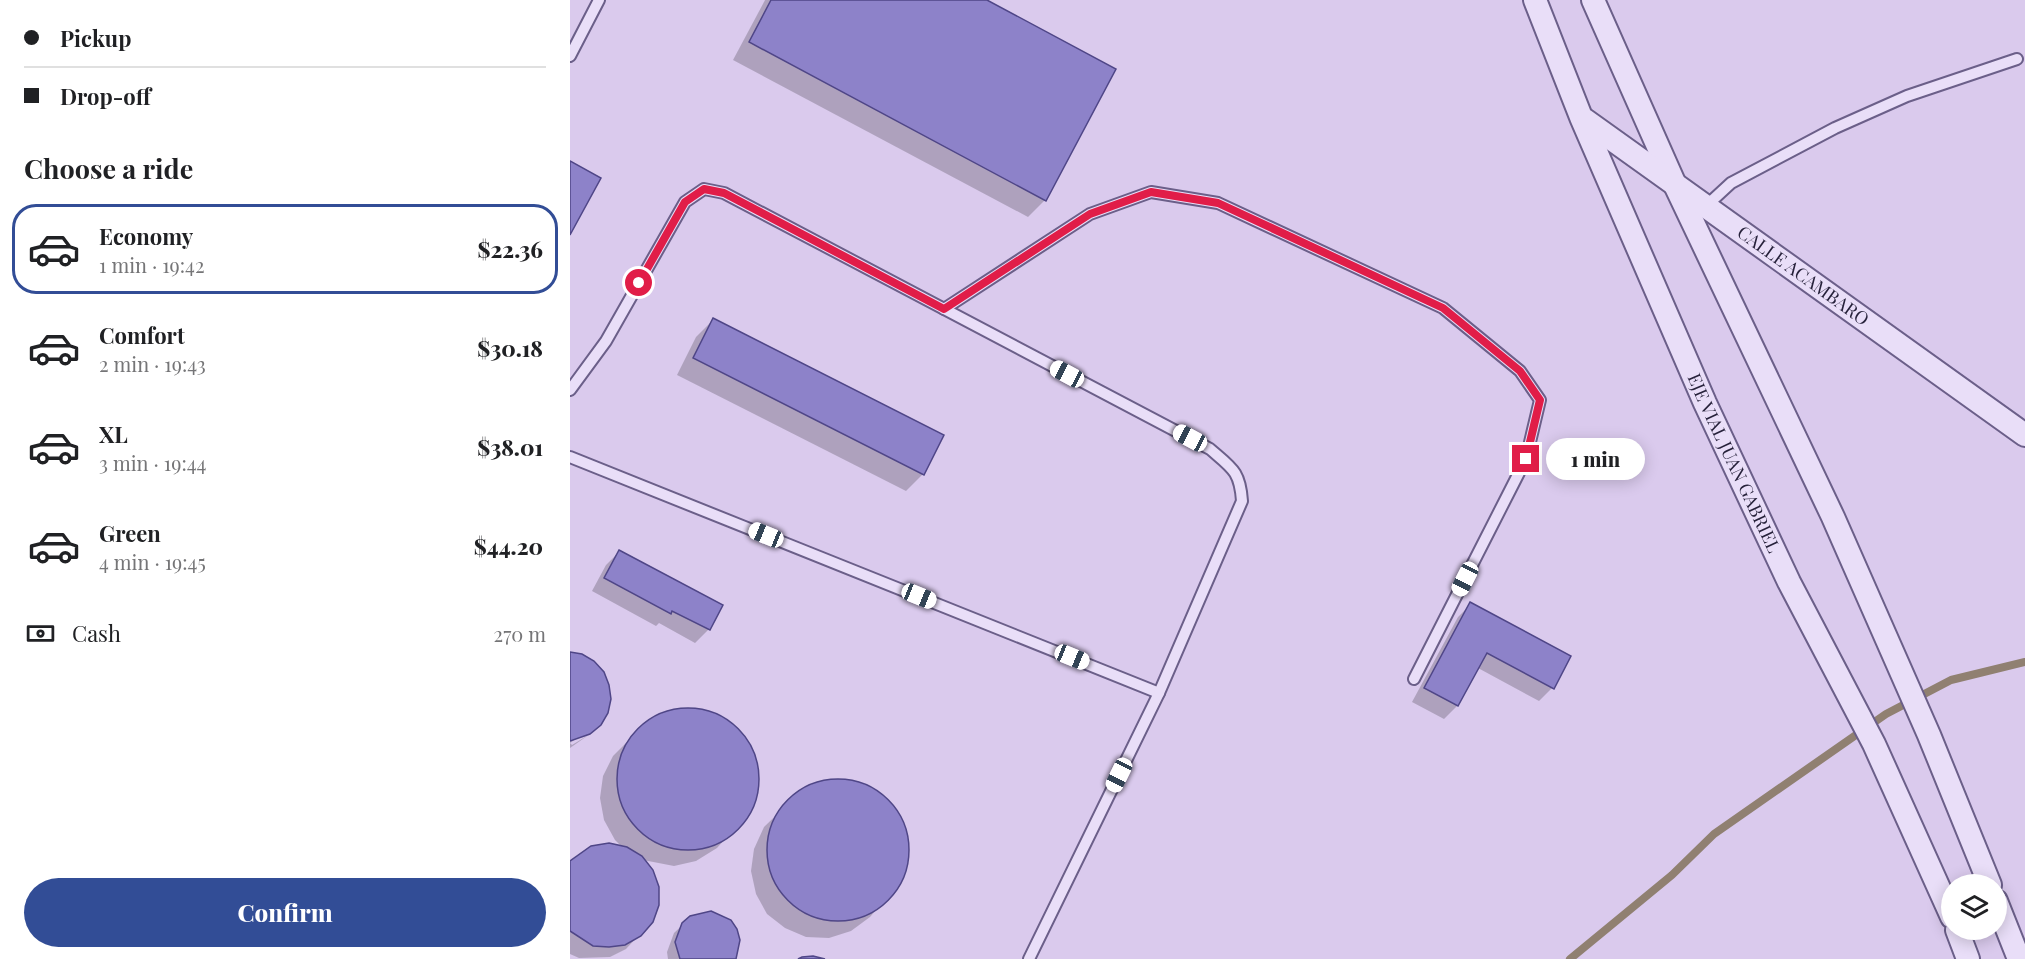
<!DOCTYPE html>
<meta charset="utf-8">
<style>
:root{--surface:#fff;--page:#f6f6f6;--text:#202124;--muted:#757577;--line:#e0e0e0;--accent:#324d96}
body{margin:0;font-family:"Playfair Display",serif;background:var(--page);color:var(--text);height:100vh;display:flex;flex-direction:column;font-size:22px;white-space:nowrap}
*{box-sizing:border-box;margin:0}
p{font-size:20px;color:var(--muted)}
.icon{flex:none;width:33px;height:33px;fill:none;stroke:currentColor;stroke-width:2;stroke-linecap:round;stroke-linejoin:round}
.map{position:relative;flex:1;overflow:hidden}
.panel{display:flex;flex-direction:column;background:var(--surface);width:570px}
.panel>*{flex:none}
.hud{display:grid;align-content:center;height:132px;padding:0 24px;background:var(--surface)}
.buttons{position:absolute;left:1371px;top:874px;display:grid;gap:12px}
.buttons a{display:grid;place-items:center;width:66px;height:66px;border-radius:50%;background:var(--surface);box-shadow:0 3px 15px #0003;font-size:30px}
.end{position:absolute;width:27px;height:27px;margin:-14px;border:8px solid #e11d48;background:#fff;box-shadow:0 0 0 3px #fff}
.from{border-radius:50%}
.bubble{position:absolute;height:42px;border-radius:21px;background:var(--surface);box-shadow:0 3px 15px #0003;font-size:20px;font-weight:800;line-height:42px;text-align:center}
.car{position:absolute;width:18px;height:36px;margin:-18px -9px;border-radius:8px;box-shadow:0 0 4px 2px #0007;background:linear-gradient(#fff 24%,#345 0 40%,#fff 0 76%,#345 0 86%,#fff 0)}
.hud b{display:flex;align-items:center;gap:21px;height:57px;font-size:22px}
.hud b+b{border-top:2px solid var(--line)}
.hud i{width:15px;height:15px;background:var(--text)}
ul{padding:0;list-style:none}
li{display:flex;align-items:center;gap:18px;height:90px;margin:0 12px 9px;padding:0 12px;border:3px solid transparent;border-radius:24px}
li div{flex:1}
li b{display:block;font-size:22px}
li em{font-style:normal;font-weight:800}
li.on{border-color:var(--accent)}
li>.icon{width:54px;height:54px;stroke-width:1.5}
h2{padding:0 24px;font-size:27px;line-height:72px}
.pay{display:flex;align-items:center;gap:15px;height:66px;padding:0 24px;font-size:22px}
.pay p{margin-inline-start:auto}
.action{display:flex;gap:12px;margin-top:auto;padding:12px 24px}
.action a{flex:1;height:69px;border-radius:36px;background:var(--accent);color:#fff;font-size:24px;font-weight:800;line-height:69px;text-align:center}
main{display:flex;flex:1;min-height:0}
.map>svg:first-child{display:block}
</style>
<main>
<section class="panel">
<div class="hud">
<b><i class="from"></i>Pickup</b>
<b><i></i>Drop-off</b>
</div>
<h2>Choose a ride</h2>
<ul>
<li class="on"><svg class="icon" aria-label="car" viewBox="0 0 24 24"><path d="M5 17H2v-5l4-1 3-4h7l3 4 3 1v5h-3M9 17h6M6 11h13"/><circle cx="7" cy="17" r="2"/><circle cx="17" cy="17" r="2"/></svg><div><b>Economy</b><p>1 min · 19:42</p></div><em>$22.36</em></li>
<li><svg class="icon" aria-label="car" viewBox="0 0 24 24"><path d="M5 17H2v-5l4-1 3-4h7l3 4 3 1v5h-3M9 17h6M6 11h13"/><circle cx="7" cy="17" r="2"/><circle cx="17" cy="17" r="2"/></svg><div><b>Comfort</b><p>2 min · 19:43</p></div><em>$30.18</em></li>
<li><svg class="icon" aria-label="car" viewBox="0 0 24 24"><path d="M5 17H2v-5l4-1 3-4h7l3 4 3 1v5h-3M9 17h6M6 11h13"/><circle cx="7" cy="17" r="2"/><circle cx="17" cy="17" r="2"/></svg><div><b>XL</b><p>3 min · 19:44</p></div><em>$38.01</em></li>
<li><svg class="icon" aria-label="car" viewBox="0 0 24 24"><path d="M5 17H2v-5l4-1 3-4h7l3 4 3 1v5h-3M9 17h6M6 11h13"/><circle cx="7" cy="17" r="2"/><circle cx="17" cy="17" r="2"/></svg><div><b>Green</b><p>4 min · 19:45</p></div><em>$44.20</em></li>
</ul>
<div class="pay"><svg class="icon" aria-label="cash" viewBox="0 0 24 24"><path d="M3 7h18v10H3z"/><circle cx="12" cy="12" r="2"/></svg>Cash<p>270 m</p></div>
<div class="action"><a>Confirm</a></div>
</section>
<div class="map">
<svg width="1455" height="959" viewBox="0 0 1455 959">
<rect width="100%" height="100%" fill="#dacaed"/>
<g fill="#0003">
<path d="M 195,0 L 414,0 L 475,200 L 458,217 L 163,60 Z"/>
<path d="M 143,320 L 353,474 L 336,491 L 107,375 L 126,337 Z"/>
<path d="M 49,552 L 151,606 L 138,630 L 125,643 L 89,623 L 86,626 L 22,591 L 36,565 Z"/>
<path d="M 901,604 L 982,688 L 969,701 L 908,668 L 887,706 L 874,719 L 842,702 L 888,617 Z"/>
<path d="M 0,653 L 23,728 L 0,743 L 2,745 L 20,734 L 0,748 Z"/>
<path d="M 121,709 L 144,714 L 164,726 L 179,744 L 186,766 L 187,790 L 179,812 L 147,848 L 126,861 L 104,866 L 73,860 L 69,935 L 56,949 L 40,957 L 9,958 L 0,954 L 0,863 L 22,847 L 53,848 L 45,840 L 34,820 L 30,798 L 33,776 L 43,756 L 77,722 L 98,712 Z"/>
<path d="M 272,781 L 294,785 L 313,797 L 328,815 L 336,836 L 337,859 L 331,881 L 300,917 L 281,931 L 259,938 L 236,937 L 215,928 L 197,914 L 186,894 L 181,871 L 184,849 L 194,827 L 228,794 L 249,783 Z"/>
<path d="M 121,917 L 169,940 L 164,959 L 98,959 L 97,952 L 104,933 Z"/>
</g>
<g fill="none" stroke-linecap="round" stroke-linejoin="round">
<path stroke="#908071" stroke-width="8" d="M 1000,959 L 1102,875 L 1144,834 L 1316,714 L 1381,680 L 1455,662"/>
</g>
<g fill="#8d82c9" stroke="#4f4687" stroke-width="1.5">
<path d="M 201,0 L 417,0 L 546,69 L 476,201 L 179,42 Z"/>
<path d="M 0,161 L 31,178 L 0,235 Z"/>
<path d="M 143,318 L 374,435 L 354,475 L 123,358 Z"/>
<path d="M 49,550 L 153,605 L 140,630 L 102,611 L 101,614 L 34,578 Z"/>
<path d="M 900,602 L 1001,656 L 984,689 L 917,653 L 888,706 L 854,688 Z"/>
<path d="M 0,652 L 12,654 L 24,661 L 34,672 L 39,685 L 41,699 L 38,713 L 31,725 L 20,734 L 0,741 Z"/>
<circle cx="118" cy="779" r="71"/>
<circle cx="268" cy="850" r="71"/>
<path d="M 39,843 L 57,847 L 72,856 L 83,870 L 89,887 L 89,905 L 83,922 L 71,936 L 55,945 L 39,947 L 23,946 L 0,931 L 0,861 L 21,846 Z"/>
<path d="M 141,911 L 161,920 L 167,929 L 170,940 L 166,959 L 110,959 L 105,942 L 112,923 L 120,916 Z"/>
<path d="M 243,956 L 255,959 L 228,959 L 232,957 Z"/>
</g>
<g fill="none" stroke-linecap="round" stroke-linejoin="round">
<defs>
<g id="lane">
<path d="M 0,56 L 29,0"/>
<path d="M 1135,207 L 1161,183 L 1265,128 L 1337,96 L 1447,59"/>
<path d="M 374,309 L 520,214 L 581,192 L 648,203 L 873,308 L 950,371 L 970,400 L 956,459 L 844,679"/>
<path d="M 0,390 L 36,341 L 115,202 L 134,189 L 154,193 L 640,449 C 662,468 670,471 672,501 L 589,693 L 0,457"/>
<path d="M 459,959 L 589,693"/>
</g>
<g id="street">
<path id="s1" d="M 965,0 L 1011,117 L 1135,403 L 1219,582 L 1304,744 L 1382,917"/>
<path d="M 1023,0 L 1106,187 L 1263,517 L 1359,735 L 1420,885"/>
<path id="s2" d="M 1015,120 L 1455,435"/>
<path d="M 1426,901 L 1449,959"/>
<path d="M 1387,930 L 1398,959"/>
</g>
</defs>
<use href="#lane" stroke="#6b5f89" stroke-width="14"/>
<use href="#street" stroke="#6b5f89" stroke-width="26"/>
<use href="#lane" stroke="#e9def8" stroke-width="10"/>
<use href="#street" stroke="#e9def8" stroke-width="22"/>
</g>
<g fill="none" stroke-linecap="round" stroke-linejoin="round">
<path stroke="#e11d48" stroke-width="8" d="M 69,283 L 115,202 L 134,189 L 154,193 L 374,309 L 520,214 L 581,192 L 648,203 L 873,308 L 950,371 L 970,400 L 956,459"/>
</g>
<g text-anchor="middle" stroke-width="4.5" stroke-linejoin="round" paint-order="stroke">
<g font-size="18" fill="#27223b" stroke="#e6daf5">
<text dy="6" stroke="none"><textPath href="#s2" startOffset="268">CALLE ACAMBARO</textPath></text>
<text dy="6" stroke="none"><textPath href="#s1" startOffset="504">EJE VIAL JUAN GABRIEL</textPath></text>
</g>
</g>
</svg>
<div class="buttons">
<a><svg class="icon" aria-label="layers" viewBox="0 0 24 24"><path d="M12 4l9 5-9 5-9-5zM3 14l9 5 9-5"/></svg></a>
</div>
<i class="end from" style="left:69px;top:283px"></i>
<i class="end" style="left:956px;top:459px"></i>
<div class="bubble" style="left:976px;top:438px;width:99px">1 min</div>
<i class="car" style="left:497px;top:374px;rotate:298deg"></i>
<i class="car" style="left:620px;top:438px;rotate:298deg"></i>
<i class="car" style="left:196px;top:535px;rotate:292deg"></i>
<i class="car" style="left:895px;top:579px;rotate:207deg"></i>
<i class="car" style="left:349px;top:596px;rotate:112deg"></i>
<i class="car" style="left:502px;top:657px;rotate:112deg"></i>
<i class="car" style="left:549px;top:775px;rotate:206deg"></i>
</div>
</main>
